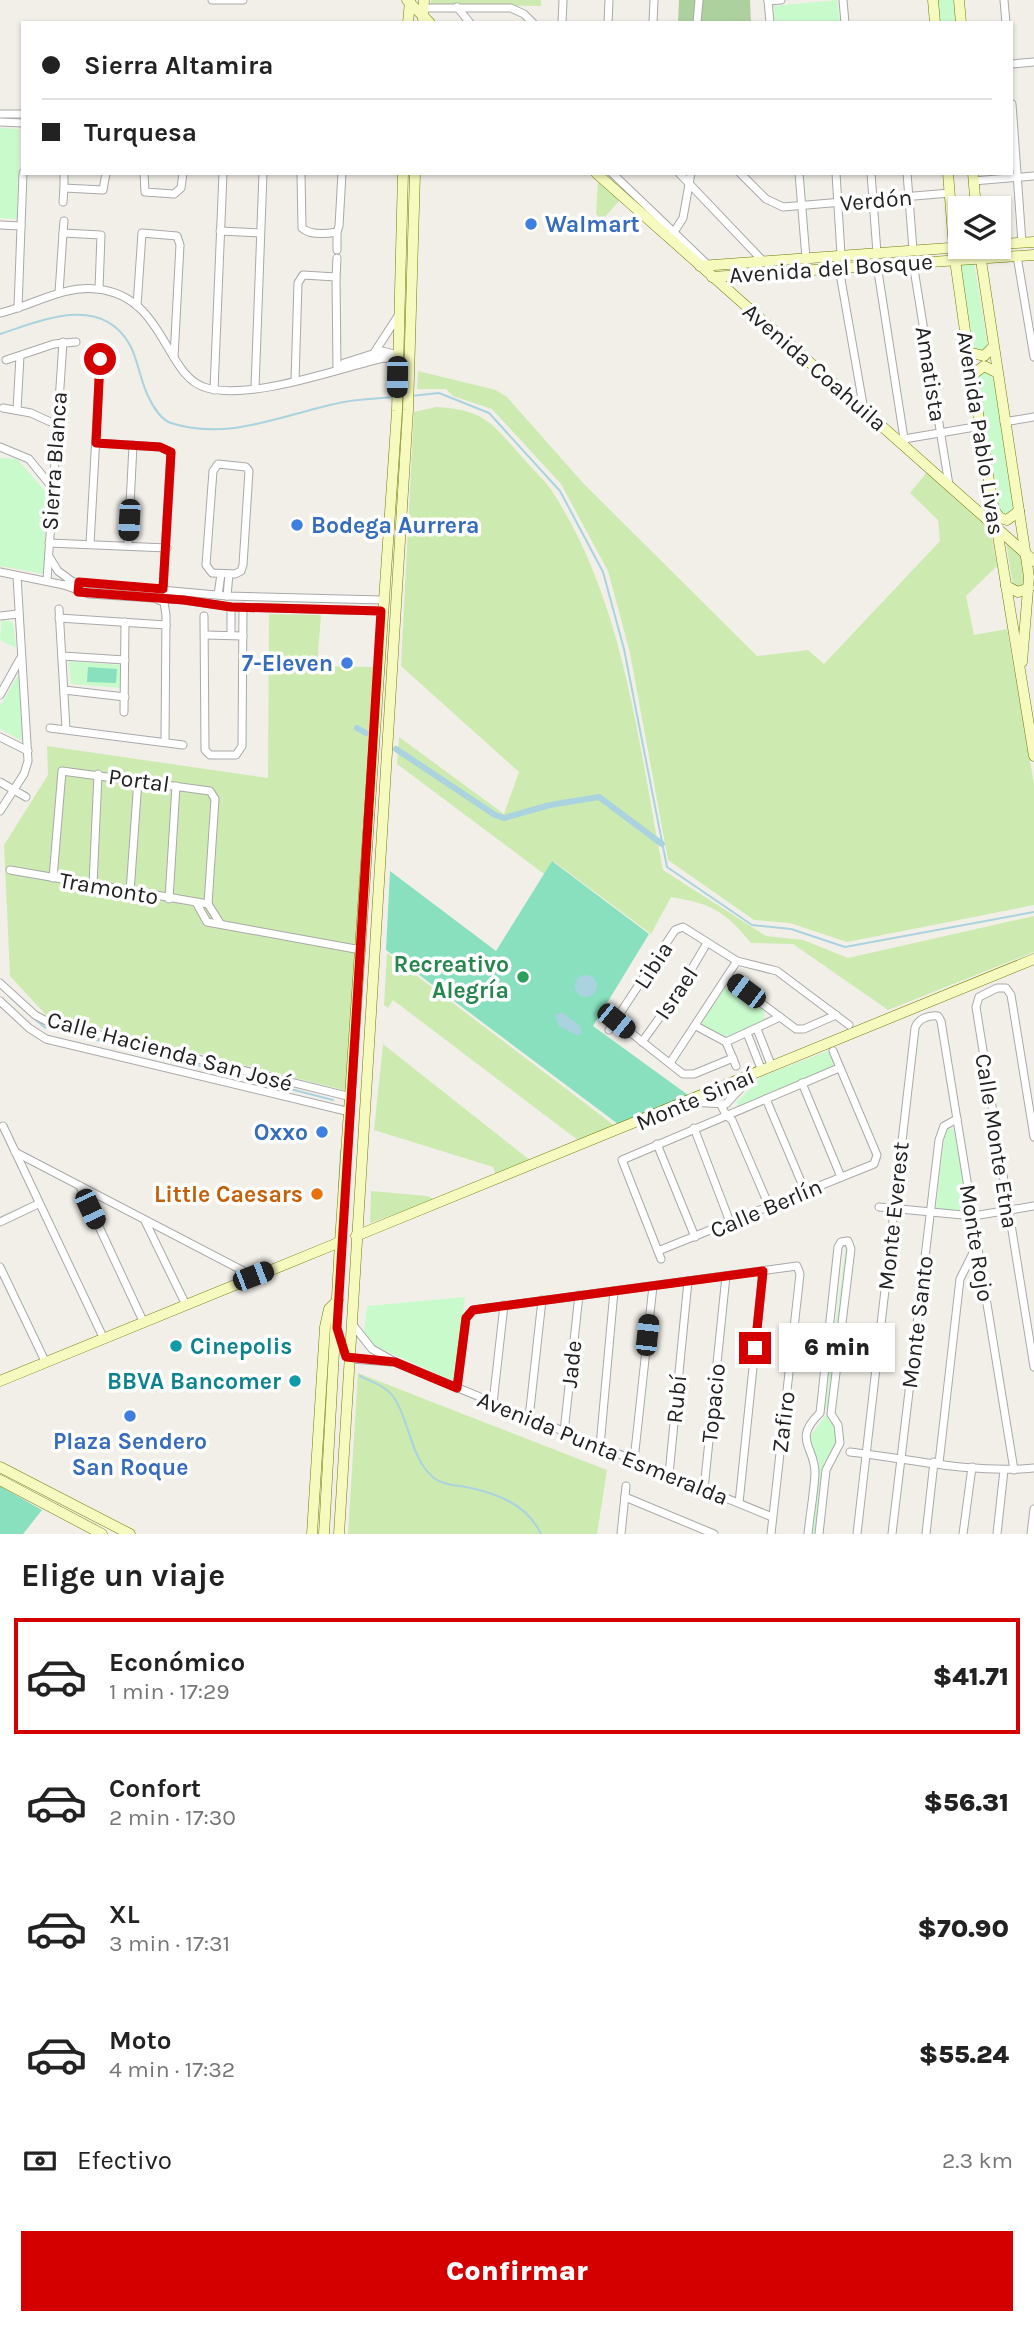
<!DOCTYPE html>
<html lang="es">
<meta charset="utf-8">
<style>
:root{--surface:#fff;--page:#f6f6f6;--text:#222;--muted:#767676;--line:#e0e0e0;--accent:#d40000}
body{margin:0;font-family:Karla,sans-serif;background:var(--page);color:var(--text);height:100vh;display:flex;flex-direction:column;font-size:26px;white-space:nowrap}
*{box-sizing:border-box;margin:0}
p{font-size:23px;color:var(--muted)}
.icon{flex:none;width:38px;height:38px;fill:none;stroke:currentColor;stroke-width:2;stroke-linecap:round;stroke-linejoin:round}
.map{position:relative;height:1534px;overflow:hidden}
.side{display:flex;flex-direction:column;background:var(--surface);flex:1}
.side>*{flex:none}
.banner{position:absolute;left:21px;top:21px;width:992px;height:154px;border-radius:0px;box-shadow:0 2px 5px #0004;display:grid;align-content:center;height:154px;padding:0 21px;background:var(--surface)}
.tools{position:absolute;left:948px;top:196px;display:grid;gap:14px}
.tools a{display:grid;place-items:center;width:63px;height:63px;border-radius:0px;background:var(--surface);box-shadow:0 2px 5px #0004;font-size:35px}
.end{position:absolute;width:32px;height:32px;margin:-16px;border:9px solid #d40000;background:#fff;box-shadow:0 0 0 4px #fff}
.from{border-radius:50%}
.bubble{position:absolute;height:49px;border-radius:0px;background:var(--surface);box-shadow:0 2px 5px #0004;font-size:23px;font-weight:800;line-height:49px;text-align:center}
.car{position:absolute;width:21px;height:42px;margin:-21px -10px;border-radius:9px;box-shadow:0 0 5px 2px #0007;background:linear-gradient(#222 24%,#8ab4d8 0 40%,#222 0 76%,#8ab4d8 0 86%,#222 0)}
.banner b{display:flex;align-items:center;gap:24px;height:66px;font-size:26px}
.banner b+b{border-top:2px solid var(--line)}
.banner i{width:18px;height:18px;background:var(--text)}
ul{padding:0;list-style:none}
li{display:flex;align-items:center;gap:21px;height:116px;margin:0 14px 10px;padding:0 7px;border:4px solid transparent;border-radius:0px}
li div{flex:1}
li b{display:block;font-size:26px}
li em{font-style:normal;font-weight:800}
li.on{border-color:var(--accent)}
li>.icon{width:63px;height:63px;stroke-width:1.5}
h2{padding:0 21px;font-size:32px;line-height:84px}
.pay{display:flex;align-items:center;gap:18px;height:77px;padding:0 21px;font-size:26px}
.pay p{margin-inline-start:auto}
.button{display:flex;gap:14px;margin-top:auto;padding:14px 21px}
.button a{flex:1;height:80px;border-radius:0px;background:var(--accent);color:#fff;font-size:28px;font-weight:800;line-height:80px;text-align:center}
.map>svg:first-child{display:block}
</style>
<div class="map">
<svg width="1034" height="1534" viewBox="0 0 1034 1534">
<rect width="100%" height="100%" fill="#f2efe9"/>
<g fill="#cdebb0">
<path d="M 431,0 L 541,0 L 541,6 L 431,4 Z"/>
<path d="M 598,180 L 620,200 L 602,220 L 596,214 Z"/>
<path d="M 418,371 L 496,390 L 507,397 L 584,484 L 757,656 L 808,650 L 824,664 L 940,541 L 938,520 L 910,493 L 927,472 L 990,527 L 997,566 L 966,596 L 974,635 L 1007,629 L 1034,784 L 1034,905 L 847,942 L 790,923 L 754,920 L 668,860 L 630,653 L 608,571 L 561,484 L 492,409 L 453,396 L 446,389 L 417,389 Z"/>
<path d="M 436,407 C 486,410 491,423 523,458 C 533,470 546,481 554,494 C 625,606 638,742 663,870 L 766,936 L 803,940 L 848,958 L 1034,916 L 1034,952 L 888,1010 L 793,944 L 751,943 C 724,911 713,904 671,897 L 651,934 L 553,861 L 544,874 L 397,764 L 399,737 L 504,814 L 519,772 L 401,666 L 414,412 Z"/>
<path d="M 1006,542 L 1023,557 L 1027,583 L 1020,590 L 1013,585 Z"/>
<path d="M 269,614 L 321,615 L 317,666 L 374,667 L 347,1091 L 46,1015 L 10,976 L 4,845 L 48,775 L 47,746 L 268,778 Z"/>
<path d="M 387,953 L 615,1126 L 579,1141 L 393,1000 L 388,1008 L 384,1005 Z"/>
<path d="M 383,1044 L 531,1161 L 496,1175 L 493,1167 L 374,1130 Z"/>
<path d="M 371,1191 L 427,1196 L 436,1200 L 370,1223 Z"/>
<path d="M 358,1373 L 607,1470 L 597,1534 L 348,1534 Z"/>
</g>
<path fill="#add19e" d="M 679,0 L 750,0 L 751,23 L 678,23 Z"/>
<g fill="#c8facc">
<path d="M 837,0 L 840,23 L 775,23 L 774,6 Z"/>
<path d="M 938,0 L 955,0 L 957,23 L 940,23 Z"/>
<path d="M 0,128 L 19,129 L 17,219 L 0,218 Z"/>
<path d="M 974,263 L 988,346 L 987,350 L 975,352 L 960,269 L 963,264 Z"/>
<path d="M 985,370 L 994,380 L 1015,510 L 1004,517 L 1000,510 L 978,377 Z"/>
<path d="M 0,458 L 17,459 L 46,492 L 44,574 L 0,566 Z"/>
<path d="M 2,619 L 13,623 L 16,648 L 0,640 Z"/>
<path d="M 69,661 L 122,665 L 122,688 L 71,684 Z"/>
<path d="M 19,674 L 24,742 L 0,729 L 0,706 Z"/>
<path d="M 728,984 L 764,1009 L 764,1021 L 724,1038 L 702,1027 L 701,1023 Z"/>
<path d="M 830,1050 L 835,1066 L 738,1107 L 737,1102 L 761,1077 Z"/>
<path d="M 948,1128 L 954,1130 L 968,1208 L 965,1212 L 936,1209 L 944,1140 Z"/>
<path d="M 846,1244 L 849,1244 L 829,1410 L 825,1409 Z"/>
<path d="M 465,1297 L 455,1378 L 451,1380 L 375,1346 L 364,1332 L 367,1306 Z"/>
<path d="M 827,1414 C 844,1429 840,1448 824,1462 L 817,1534 L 812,1534 L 819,1461 L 811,1448 L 811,1435 Z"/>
</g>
<g fill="#88e0be">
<path d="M 88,667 L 117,669 L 116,683 L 87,682 Z"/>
<path d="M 552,861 L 649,934 L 593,1026 L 688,1095 L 618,1124 L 386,950 L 390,871 L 496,951 Z"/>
<path d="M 0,1486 L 42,1510 L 23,1534 L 0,1534 Z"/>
</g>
<g fill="#aad3df">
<circle cx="586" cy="986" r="11"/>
<path d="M 562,1012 L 580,1026 L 582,1032 L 578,1036 L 559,1026 L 555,1015 Z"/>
</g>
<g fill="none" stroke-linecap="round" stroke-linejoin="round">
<g stroke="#aad3df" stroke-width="2">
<path d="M 0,334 C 43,320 101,294 130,345 C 139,362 140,382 150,400 C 154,408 162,420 171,423 C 231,442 286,413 344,402 C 359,399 376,399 392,397"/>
<path d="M 411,396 L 439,393 L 489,413 L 560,491 L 603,572 L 624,649 L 667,867 L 752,925 L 791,929 L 845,947 L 1034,912"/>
<path d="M 11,998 L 44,1027 L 170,1058"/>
<path d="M 182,1061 L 333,1100"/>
<path d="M 339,1187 L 341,1150"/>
<path d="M 360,1376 C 372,1382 385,1386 393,1396 C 410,1420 410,1459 434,1478 C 443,1485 455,1485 466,1487 C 496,1493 527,1504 541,1534"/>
</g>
<g stroke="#aad3df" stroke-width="6">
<path d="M 357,728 L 366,733"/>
<path d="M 396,749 L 495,815 L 504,818 L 550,805 L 599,797 L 662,844"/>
</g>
<defs>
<g id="street">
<path d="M 212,0 L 243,0"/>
<path d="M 768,0 L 770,23"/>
<path d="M 843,0 L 845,23"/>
<path d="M 1004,0 L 1006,23"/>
<path d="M 768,1 L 781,0"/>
<path d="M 457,7 L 470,23"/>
<path d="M 424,8 L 511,8 L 524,14 L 533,23"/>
<path d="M 562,23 L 563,0"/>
<path d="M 608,23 L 609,0"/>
<path d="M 653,23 L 654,0"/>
<path d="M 697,23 L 699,0"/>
<path d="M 1012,64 L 1034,62"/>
<path d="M 1012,104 L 1022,243"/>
<path d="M 0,114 L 23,114"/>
<path d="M 0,122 L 23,123"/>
<path d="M 64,173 L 64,188 L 103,190 L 106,173"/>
<path d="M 144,173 L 145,192 L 174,194 L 181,188 L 183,173"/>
<path d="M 301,173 L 302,228 C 310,235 326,234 337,232 L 339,226 L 342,173"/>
<path d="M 612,173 L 708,265"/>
<path d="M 679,173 L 763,261"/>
<path d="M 740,173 L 766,199 L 783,207 L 950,193"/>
<path d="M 799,173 L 806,258"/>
<path d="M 836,173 L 841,255"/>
<path d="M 871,173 L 877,253"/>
<path d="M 907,173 L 913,250"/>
<path d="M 973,181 L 1034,176"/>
<path d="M 63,202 L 64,188"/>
<path d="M 0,225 L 21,226"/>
<path d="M 220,231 L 260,233"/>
<path d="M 337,232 L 337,250"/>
<path d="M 674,232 L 683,218 L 691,173"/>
<path d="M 63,233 L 64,221"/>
<path d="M 1017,256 L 1034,357"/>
<path d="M 913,263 L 949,485"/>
<path d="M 877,265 L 905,445"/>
<path d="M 839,268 L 864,410"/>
<path d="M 336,277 L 337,258"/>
<path d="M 59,293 L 63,233 L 101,235 L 99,289"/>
<path d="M 137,306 L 142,233 L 177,236 L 180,245 L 174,357"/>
<path d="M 18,308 L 23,173"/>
<path d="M 0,313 C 32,306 63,285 97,289 C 166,296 164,377 207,388 C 253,400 337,369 383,358 L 397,359"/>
<path d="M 374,353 L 398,316"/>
<path d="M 6,360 L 54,344 L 76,342"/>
<path d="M 340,367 L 344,363 L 382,351 L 398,355"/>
<path d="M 295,381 L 298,283 L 303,275 L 336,277 L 337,369"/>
<path d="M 255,388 L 263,173"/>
<path d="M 214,390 L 223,173"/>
<path d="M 3,408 L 31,413 L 57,425"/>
<path d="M 17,410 L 20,356"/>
<path d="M 1004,422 L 1034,417"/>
<path d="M 904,439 L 981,426"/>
<path d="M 96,443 L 160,447 L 171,452 L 163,589"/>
<path d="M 0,447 L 29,459 L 51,486"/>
<path d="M 218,464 L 246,467 L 249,471 L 243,565 L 241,571 L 235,574 L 212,573 L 206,565 L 213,471 Z"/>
<path d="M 49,543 L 167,548"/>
<path d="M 90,544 L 100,363 L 99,355 L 90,348"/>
<path d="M 128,545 L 133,445"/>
<path d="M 50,558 L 58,571 L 73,582"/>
<path d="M 0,572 L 64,585 L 89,594 L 184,600 L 231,607 L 381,611"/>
<path d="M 47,580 L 63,342"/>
<path d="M 64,585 L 73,582 L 227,596 L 382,600"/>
<path d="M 218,595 L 221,574"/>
<path d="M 227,596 L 229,574"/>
<path d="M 158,600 L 164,602 L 166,615 L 165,742"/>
<path d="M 59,609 L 66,729"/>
<path d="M 0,616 L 18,614"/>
<path d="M 204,616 L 205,750 L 210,755 L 236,755 L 242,746 L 243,607"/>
<path d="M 59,618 L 166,625"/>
<path d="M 205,635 L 243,636"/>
<path d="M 231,635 L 231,607"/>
<path d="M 62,656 L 125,660"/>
<path d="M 64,690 L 125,697"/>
<path d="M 0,695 L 20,659"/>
<path d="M 124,712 L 125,622"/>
<path d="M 50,728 L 183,745"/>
<path d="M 0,737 L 28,751"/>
<path d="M 0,782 L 26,797"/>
<path d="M 0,811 L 24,774 L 28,761 L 17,576"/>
<path d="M 10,870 L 208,904"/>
<path d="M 53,878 L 62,771 L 210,791 L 215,799 L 208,904"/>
<path d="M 93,885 L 98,774"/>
<path d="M 130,892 L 138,780"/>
<path d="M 169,899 L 176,786"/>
<path d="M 197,904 L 207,922 L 361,950"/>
<path d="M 208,904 L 220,923"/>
<path d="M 728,978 L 796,1029 L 804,1029 L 836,1015"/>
<path d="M 0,983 L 35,1015 L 48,1022 L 351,1097"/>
<path d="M 0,1001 L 29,1028 L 46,1039 L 350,1112"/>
<path d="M 616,1021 L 683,1074 L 694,1074 L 733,1058"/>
<path d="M 696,1026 L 726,1042"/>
<path d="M 757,1029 L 772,1067"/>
<path d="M 609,1030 L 675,930 L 683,927 L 737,961 L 777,971 L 849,1025"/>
<path d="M 747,1033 L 762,1071"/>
<path d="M 642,1042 L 678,992 L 707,943"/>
<path d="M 726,1042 L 780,1017"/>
<path d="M 726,1042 L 736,1066"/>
<path d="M 670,1063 L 737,961"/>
<path d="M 802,1083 L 841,1177"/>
<path d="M 766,1099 L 805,1191"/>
<path d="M 689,1102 L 726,1104 L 752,1076"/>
<path d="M 721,1105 L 726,1115 L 732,1120 L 769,1206"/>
<path d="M 3,1126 L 103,1337"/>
<path d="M 694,1128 L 730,1222"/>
<path d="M 1034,1137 L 1011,995 L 1006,988 L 997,988 L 979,997 L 976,1007 L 1034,1367"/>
<path d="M 657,1144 L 695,1237"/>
<path d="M 15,1152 L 253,1276"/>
<path d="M 80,1186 L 143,1321"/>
<path d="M 879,1207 L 973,1216 L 1034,1206"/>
<path d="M 145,1221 L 186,1305"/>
<path d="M 0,1222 L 38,1204"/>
<path d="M 658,1251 L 874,1164 L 877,1155 L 833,1051"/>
<path d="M 661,1259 L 622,1160 L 839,1068"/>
<path d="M 0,1267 L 45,1361"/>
<path d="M 353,1325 L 372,1349 L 395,1362 L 772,1517"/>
<path d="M 351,1359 L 391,1362"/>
<path d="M 457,1388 L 466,1318 L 473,1310 L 797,1266 L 800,1274 L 771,1534"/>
<path d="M 493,1403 L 504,1305"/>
<path d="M 529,1418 L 542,1300"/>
<path d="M 564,1432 L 579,1295"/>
<path d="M 600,1446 L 614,1291"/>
<path d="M 850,1452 C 910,1459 973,1474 1034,1468"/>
<path d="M 634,1460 L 653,1286"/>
<path d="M 939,1463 L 960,1279 L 976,1247"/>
<path d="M 669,1474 L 688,1281"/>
<path d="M 704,1489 L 726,1276"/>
<path d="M 625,1497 L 714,1534"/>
<path d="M 739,1503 L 763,1271"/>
<path d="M 621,1534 L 626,1486"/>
<path d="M 808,1534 C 810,1514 814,1493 815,1473 C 815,1446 792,1440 820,1413 L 838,1247 L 841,1242 L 848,1241 L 851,1249 L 831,1414 L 838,1425 L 840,1443 L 826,1470 L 819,1534"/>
<path d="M 857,1534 L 915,1028 C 918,1019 928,1015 938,1016 L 941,1021 L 1014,1470"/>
<path d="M 892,1534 L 939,1140 L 944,1126 L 957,1119"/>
<path d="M 926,1534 L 934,1462"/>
<path d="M 963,1534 L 972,1467"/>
<path d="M 997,1534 L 1004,1470"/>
<path d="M 1031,1534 L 1034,1509"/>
</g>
<g id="secondary">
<path d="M 407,0 L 430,23"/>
<path d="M 933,0 L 935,23"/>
<path d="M 959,0 L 961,23"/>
<path d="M 423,19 L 424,0"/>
<path d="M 408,23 L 410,1"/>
<path d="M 596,173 L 1034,561"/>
<path d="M 948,173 L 955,260 L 968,352 L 1034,756"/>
<path d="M 973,173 L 976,208"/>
<path d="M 999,244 L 1034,242"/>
<path d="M 979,247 L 1029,577 L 1022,662"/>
<path d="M 700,266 L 963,247"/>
<path d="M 712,277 L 1034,255"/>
<path d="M 968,352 L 984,356 L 993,347"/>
<path d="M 972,375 L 984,366 L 996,372"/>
<path d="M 994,510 L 1000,518 L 1007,520 L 1019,511"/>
<path d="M 1006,586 L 1018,592 L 1029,588"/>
<path d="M 356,1236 L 1034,959"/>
<path d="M 0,1381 L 340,1242"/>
<path d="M 0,1467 L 130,1534"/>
<path d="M 0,1480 L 102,1534"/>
<path d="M 312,1534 L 325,1327 L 329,1309 L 338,1300"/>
<path d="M 324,1534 L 340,1242 L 397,411 L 403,173"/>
<path d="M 339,1534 L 408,410 L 415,173"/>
</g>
</defs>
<use href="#street" stroke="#a9a9a9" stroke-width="9"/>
<use href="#secondary" stroke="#707d05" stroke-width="11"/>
<use href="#street" stroke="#fff" stroke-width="7"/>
<use href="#secondary" stroke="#f7fabf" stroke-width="10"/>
</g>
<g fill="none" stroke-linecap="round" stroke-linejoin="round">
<path stroke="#d40000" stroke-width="9" d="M 100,359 L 96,443 L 160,447 L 171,452 L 163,589 L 79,582 L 78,592 L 184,600 L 231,607 L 381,611 L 337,1328 L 346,1357 L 395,1362 L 457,1388 L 466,1318 L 473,1310 L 763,1271 L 755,1348"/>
</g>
<g fill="#3f7fe0" stroke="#fff" stroke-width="2.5">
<circle cx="531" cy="224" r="7"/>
<circle cx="297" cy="525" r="7"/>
<circle cx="347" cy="663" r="7"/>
<circle cx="322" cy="1132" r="7"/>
<circle cx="130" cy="1416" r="7"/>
</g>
<circle fill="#2e9e5b" stroke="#fff" stroke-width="2.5" cx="523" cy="977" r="7"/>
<circle fill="#e8710a" stroke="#fff" stroke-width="2.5" cx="317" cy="1194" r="7"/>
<g fill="#0f9aa8" stroke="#fff" stroke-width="2.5">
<circle cx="176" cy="1346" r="7"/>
<circle cx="295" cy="1381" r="7"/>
</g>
<g text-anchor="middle" stroke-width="7" stroke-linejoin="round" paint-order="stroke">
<g font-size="23" fill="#222" stroke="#fff">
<text transform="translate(876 200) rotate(-5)" y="8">Verdón</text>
<text transform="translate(831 268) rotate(-4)" y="8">Avenida del Bosque</text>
<text transform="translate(815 367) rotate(41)" y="8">Avenida Coahuila</text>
<text transform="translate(931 374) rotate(81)" y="8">Amatista</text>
<text transform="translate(981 433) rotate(81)" y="8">Avenida Pablo Livas</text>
<text transform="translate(54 461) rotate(-86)" y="8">Sierra Blanca</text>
<text transform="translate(139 780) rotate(8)" y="8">Portal</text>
<text transform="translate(109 888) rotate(10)" y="8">Tramonto</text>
<text transform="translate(653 965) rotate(-57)" y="8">Libia</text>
<text transform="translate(676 993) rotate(-56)" y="8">Israel</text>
<text transform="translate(170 1051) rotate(15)" y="8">Calle Hacienda San José</text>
<text transform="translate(695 1099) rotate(-23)" y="8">Monte Sinaí</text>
<text transform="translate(997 1141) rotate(81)" y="8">Calle Monte Etna</text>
<text transform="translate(766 1208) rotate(-23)" y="8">Calle Berlín</text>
<text transform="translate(893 1216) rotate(-84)" y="8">Monte Everest</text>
<text transform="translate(977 1243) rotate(81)" y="8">Monte Rojo</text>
<text transform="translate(917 1322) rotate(-83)" y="8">Monte Santo</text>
<text transform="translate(571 1364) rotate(-84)" y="8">Jade</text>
<text transform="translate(676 1399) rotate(-84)" y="8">Rubí</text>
<text transform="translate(713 1403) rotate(-84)" y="8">Topacio</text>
<text transform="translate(783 1422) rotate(-83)" y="8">Zafiro</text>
<text transform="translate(603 1448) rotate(22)" y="8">Avenida Punta Esmeralda</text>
</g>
<g font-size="23" font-weight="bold" fill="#366cbe" stroke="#fff" text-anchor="start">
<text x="545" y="232">Walmart</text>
<text x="311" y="533">Bodega Aurrera</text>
<text x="333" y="671" text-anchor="end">7-Eleven</text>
<text x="308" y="1140" text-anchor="end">Oxxo</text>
<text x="130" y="1449" text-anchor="middle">Plaza Sendero<tspan x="130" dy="26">San Roque</tspan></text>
</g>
<g font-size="23" font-weight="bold" fill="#27864d" stroke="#fff" text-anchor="end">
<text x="509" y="972">Recreativo<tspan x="509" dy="26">Alegría</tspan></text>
</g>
<g font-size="23" font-weight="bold" fill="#c56008" stroke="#fff" text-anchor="end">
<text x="303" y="1202">Little Caesars</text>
</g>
<g font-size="23" font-weight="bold" fill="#0d838f" stroke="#fff" text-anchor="start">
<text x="190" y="1354">Cinepolis</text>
<text x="281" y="1389" text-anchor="end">BBVA Bancomer</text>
</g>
</g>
</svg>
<div class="tools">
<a><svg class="icon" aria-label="layers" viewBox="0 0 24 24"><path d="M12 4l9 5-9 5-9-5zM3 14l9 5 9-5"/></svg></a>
</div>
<i class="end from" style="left:100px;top:359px"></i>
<i class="end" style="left:755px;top:1348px"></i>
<div class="bubble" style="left:779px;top:1323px;width:116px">6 min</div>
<i class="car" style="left:397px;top:377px;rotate:181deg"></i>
<i class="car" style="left:129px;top:520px;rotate:183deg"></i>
<i class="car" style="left:746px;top:991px;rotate:307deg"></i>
<i class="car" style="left:616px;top:1021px;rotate:129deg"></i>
<i class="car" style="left:90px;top:1209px;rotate:155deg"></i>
<i class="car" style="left:253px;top:1276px;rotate:69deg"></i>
<i class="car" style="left:647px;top:1335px;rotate:6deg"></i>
<div class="banner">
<b><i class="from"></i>Sierra Altamira</b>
<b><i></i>Turquesa</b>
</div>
</div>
<section class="side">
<h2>Elige un viaje</h2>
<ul>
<li class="on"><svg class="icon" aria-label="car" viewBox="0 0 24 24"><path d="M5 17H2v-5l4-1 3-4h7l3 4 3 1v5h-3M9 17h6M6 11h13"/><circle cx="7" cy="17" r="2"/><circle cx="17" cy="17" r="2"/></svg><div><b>Económico</b><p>1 min · 17:29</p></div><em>$41.71</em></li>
<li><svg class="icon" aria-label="car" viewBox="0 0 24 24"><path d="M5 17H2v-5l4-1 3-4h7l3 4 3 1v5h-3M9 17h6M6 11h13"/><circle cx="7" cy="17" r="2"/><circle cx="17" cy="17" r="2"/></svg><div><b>Confort</b><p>2 min · 17:30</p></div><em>$56.31</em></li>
<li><svg class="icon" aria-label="car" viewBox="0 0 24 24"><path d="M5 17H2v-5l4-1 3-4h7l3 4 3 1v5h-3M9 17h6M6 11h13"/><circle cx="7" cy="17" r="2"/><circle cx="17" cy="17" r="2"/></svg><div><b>XL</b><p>3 min · 17:31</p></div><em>$70.90</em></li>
<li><svg class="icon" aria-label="car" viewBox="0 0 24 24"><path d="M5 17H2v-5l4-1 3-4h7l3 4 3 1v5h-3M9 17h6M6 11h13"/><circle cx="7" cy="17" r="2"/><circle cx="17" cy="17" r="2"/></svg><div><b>Moto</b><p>4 min · 17:32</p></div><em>$55.24</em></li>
</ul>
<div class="pay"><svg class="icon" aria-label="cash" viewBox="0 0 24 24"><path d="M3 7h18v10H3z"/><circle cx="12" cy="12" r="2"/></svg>Efectivo<p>2.3 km</p></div>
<div class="button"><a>Confirmar</a></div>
</section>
